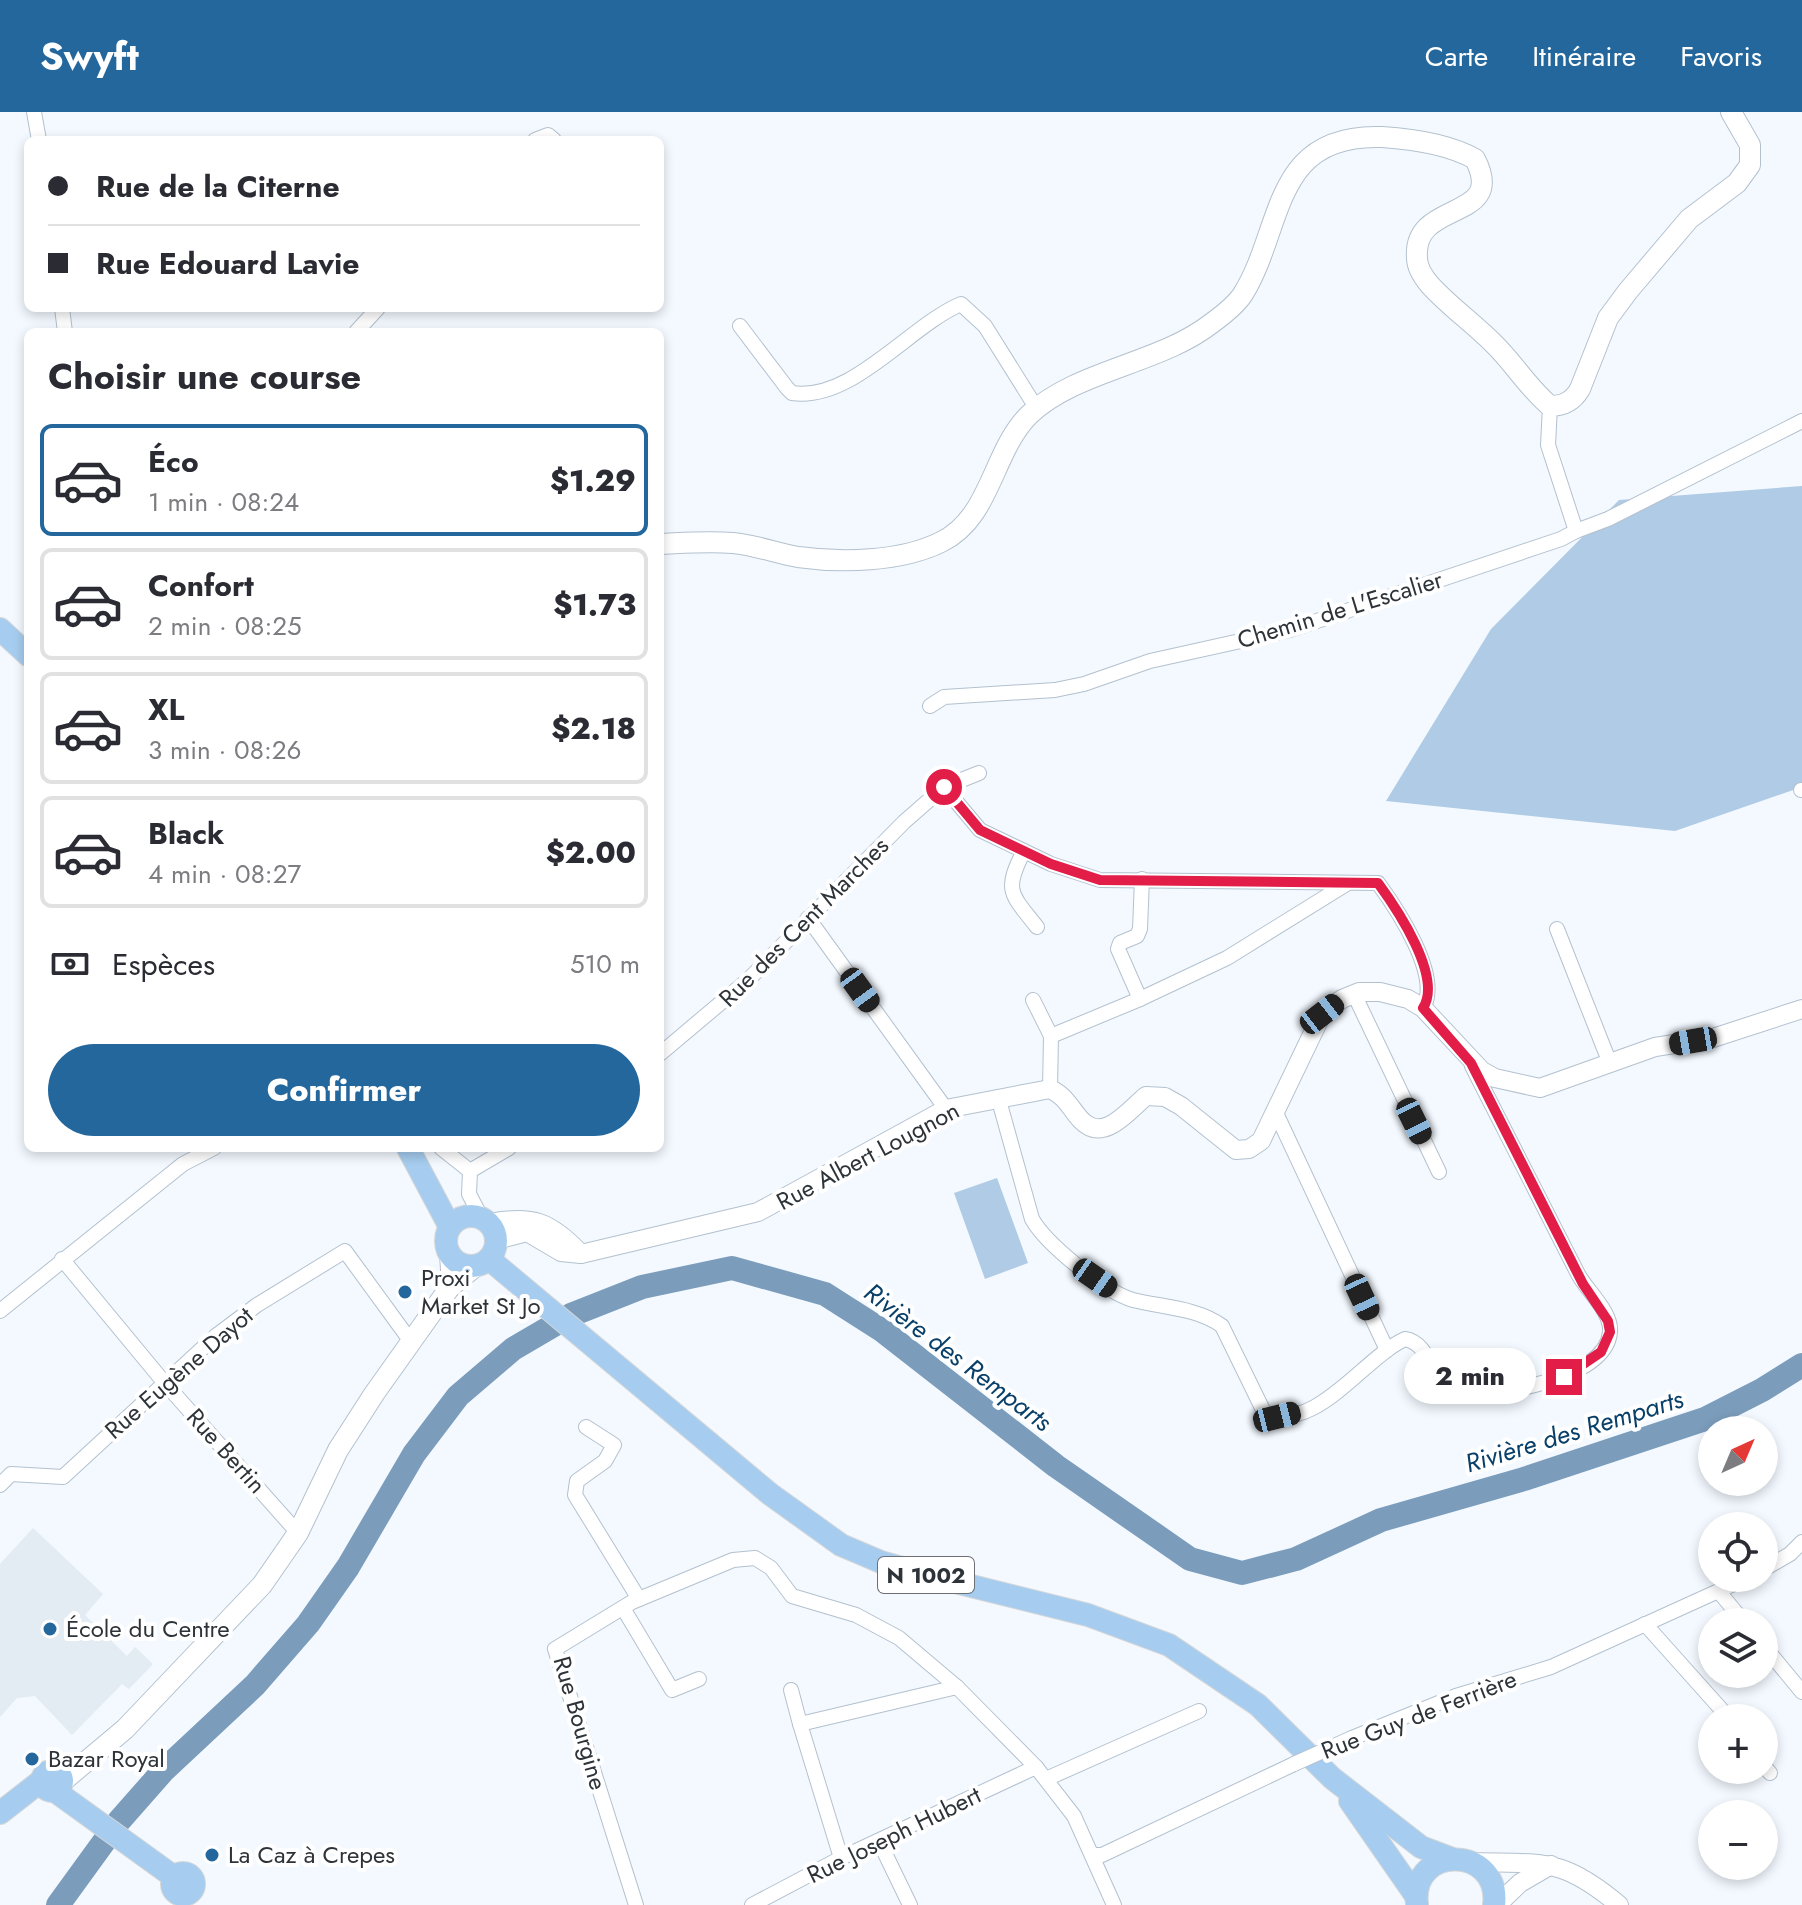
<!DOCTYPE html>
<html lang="fr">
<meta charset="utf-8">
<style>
:root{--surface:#fff;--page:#f2f2f3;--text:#2b2b33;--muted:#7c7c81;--line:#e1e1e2;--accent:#24679c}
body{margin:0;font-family:Jost,sans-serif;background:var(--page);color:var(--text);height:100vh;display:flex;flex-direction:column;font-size:30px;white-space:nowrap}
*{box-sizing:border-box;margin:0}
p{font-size:26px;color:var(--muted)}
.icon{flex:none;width:44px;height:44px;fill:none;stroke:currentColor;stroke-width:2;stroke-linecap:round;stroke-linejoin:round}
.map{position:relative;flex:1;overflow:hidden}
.sheet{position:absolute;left:24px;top:216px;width:640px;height:824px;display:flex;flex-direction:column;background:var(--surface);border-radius:12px;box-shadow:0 4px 12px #0003}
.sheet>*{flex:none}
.top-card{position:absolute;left:24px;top:24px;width:640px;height:176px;border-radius:12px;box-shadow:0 4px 12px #0003;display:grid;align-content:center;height:176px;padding:0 24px;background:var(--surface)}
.needle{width:52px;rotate:44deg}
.fabs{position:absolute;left:1698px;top:1304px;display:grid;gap:16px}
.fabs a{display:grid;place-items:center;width:80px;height:80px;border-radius:50%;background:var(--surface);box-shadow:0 4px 12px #0003;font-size:40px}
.end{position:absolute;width:36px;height:36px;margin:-18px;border:10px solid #e11d48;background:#fff;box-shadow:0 0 0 4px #fff}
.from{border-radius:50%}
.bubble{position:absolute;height:56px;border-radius:28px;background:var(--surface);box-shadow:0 4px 12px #0003;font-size:26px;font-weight:800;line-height:56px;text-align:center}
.car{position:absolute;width:24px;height:48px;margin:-24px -12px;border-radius:10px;box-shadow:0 0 6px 2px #0007;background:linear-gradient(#222 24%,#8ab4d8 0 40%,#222 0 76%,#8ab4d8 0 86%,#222 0)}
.top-card b{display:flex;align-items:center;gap:28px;height:76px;font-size:30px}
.top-card b+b{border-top:2px solid var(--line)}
.top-card i{width:20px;height:20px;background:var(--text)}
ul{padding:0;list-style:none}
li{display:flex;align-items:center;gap:24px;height:112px;margin:0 16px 12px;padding:0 8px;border:4px solid var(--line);border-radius:12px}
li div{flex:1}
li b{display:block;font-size:30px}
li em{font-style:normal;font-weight:800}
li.selected{border-color:var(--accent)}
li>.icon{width:72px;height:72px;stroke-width:1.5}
h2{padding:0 24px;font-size:36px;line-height:96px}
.pay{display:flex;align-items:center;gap:20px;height:88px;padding:0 24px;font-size:30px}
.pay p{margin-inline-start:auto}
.action{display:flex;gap:16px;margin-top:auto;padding:16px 24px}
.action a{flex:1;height:92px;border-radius:48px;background:var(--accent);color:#fff;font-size:32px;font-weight:800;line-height:92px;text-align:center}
header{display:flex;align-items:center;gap:48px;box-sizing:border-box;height:112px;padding:0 40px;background:var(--accent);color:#fff}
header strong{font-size:38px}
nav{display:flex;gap:44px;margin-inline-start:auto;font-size:28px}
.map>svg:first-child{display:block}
</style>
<header>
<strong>Swyft</strong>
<nav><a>Carte</a><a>Itinéraire</a><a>Favoris</a></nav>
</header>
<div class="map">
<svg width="1802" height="1793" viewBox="0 0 1802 1793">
<rect width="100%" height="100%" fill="#f3f9ff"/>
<path fill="#e3ebf3" d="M 33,1416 L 103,1482 L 85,1503 L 127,1544 L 135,1535 L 153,1552 L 129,1577 L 122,1572 L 72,1623 L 35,1584 L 17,1586 L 0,1605 L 0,1452 Z"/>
<g fill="#afcbe5">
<path d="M 1802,374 L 1802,675 L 1675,719 L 1386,689 L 1491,517 L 1619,388 Z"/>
<path d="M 997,1066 L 1028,1151 L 985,1167 L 954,1081 Z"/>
</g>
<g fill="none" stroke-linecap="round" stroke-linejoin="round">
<path stroke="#7b9cbb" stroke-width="24" d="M 58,1793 L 119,1709 L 163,1659 L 255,1573 L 308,1512 L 348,1455 L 414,1342 L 458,1284 L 513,1237 L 571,1203 L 642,1175 L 732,1156 L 825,1182 L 883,1219 L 1056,1354 L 1190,1447 L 1242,1461 L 1296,1447 L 1381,1408 L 1524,1367 L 1705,1307 L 1762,1278 L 1802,1253"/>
<defs>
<g id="minor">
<path d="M 34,0 L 39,28"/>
<path d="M 535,28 L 548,23 L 554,28"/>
<path d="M 62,196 L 65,220"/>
<path d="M 740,214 L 787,276 L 792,281 C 852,290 909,214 961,192 L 985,214 L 1037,297"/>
<path d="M 356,220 L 378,196"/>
<path d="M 1576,419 L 1608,407 L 1802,309"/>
<path d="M 930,594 L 944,585 L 1055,578 L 1084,572 L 1150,549 L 1290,518 L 1561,427 L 1576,419 L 1548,333 L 1550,294"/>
<path d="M 944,675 L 980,718 L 1051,752 L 1100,768 L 1378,771 C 1397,797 1442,864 1423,896"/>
<path d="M 1801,678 L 1802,678"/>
<path d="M 1024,739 C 1003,779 1011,782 1037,815"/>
<path d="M 1142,767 L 1140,817 L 1137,824 L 1120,831 L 1118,837 L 1140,887 L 1227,846 L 1348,771"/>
<path d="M 808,806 L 946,997"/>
<path d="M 1557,817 L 1609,949"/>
<path d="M 1354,882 L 1439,1060"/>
<path d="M 1033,888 L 1051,924 L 1050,977"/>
<path d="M 1051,924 L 1140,887"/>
<path d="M 660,942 L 749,867 L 904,710 L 944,675 L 979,661"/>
<path d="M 998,985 L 1032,1107 C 1046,1132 1105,1180 1133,1188 C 1161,1195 1198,1196 1222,1214 L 1264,1300 C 1316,1322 1362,1247 1405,1227 C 1434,1232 1431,1278 1460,1283 C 1497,1283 1606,1268 1610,1220 C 1612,1200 1587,1179 1578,1162 C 1543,1092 1507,1023 1472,954"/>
<path d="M 1276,1001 L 1387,1238"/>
<path d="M 441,1036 L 470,1059"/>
<path d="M 470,1059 L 469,1082 L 482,1107"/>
<path d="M 470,1059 L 509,1036"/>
<path d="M 62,1147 L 163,1269 L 298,1421"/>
<path d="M 0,1199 L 183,1052 L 214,1036"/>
<path d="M 586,1315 L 614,1333 L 605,1349 L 577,1369 L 575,1383 L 639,1487"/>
<path d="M 0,1373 L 11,1362 L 63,1365 L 217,1223 L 257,1193 L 345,1139 L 412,1231"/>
<path d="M 1764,1457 L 1790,1442 L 1802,1430"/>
<path d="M 1720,1481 L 1744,1510"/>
<path d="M 623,1496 L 672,1578 L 699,1567"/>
<path d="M 1645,1512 L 1729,1606"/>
<path d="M 1764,1534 L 1802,1580"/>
<path d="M 791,1578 L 800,1612"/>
<path d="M 1352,1626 L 1456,1584 L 1551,1555 L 1747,1466"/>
<path d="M 1764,1654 L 1770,1661"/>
<path d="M 1046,1667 L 1199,1599"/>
<path d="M 879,1729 L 910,1793"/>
<path d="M 1093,1743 L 1102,1743 L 1294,1652"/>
<path d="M 841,1746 L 800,1612 L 957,1575"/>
<path d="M 636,1793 L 555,1537 L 632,1490 L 733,1448 L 755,1446 L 771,1456 L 792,1484 L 856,1503 L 899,1526 L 957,1575 L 1036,1655 L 1074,1704 L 1114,1793"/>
<path d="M 752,1793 L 841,1746 L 1036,1655"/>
</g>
<g id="tertiary">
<path d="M 489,1111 C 532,1103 550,1109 581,1142"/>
<path d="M 496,1128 L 527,1120 L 561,1140 L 581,1142 L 758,1100 L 946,997 L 1050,977 C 1066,984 1070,996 1081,1008 C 1104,1032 1129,998 1146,984 L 1165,985 L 1181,994 L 1236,1038 L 1249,1037 L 1261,1029 L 1322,902 L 1342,887 L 1359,880 L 1380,880 L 1408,887 L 1423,896 L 1482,959 L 1495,966 L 1540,976 L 1655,935 L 1713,926 L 1802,897"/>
<path d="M 1474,1750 C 1544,1752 1562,1745 1619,1793"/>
<path d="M 1497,1793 L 1520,1771 L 1551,1753"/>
</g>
<g id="secondary">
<path d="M 660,432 C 684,431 708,429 733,431 C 755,433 776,441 798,445 C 841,451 901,450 941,430 C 991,406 992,340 1029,303 C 1076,258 1160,252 1212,211 C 1223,203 1236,193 1243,182 C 1284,116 1271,21 1382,25 C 1413,27 1448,32 1475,47 C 1508,111 1412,86 1417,146 C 1417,155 1424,166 1430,173 C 1449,194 1473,211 1493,231 C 1514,251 1528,276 1550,294 C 1564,294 1573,289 1580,277 L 1608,206 L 1628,179 L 1689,107 L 1737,71 L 1750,53 L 1750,33 L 1731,0"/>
<path d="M 450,1142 L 452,1174"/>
<path d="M 63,1669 L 125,1617 L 262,1473 L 298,1421 L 338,1338 L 374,1282 L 450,1175 L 477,1153"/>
</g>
<g id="primary">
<path d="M 0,517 L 28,543"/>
<path d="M 408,1036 L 450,1115"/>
<circle cx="471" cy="1129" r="25"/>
<path d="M 489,1147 L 770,1382 L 841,1433 L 881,1450 L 931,1464 L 1088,1503 L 1169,1533 L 1258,1593 L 1332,1666 L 1421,1735 L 1450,1746"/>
<circle cx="52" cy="1669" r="10"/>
<path d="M 55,1679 L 174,1765"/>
<path d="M 1350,1689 L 1416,1784"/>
<path d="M 0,1701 L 41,1669"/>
<circle cx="183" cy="1772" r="11"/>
<path d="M 1417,1792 C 1410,1732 1501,1733 1494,1793"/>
</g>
</defs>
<use href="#minor" stroke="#b3c1cf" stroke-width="16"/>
<use href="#tertiary" stroke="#b3c1cf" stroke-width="20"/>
<use href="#secondary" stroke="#b3c1cf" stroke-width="22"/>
<use href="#primary" stroke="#d5d6d7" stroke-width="24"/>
<use href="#minor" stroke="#fff" stroke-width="14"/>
<use href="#tertiary" stroke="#fff" stroke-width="18"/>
<use href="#secondary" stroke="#fff" stroke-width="20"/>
<use href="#primary" stroke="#a6cdef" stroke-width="22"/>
<defs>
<path id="minor-bridge" d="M 1294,1652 L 1352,1626"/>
</defs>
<use href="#minor-bridge" stroke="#b3c1cf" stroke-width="16" stroke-linecap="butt"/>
<use href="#minor-bridge" stroke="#fff" stroke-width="14"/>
</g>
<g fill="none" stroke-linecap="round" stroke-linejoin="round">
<path stroke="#e11d48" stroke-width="10" d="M 944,675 L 980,718 L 1051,752 L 1100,768 L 1378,771 C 1397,797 1443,865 1423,896 L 1471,951 L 1583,1172 L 1608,1209 L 1610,1220 L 1601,1240 L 1564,1265"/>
</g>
<g fill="#24679c" stroke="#fff" stroke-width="3">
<circle cx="405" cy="1180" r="8"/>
<circle cx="50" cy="1517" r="8"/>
<circle cx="32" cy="1647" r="8"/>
<circle cx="212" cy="1743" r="8"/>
</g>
<g text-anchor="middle" stroke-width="8" stroke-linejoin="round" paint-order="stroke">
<rect fill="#fff" stroke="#6c7074" stroke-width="2" x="878" y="1445" width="96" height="36" rx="6"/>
<g font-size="22" font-weight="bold" fill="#2d3338">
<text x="926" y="1471">N 1002</text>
</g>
<g font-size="24" fill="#2d3338" stroke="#fff">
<text transform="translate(1340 498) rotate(-17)" y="8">Chemin de L'Escalier</text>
<text transform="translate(804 810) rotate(-45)" y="8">Rue des Cent Marches</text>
<text transform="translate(868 1044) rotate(-28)" y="8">Rue Albert Lougnon</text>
<text transform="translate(179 1261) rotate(-41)" y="8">Rue Eugène Dayot</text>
<text transform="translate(226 1339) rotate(48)" y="8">Rue Bertin</text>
<text transform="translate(1419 1603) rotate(-21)" y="8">Rue Guy de Ferrière</text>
<text transform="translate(580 1611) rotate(74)" y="8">Rue Bourgine</text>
<text transform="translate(894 1723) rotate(-26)" y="8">Rue Joseph Hubert</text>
</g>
<g font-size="24" fill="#2d3338" stroke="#fff" text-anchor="start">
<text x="421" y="1174">Proxi<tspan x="421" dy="28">Market St Jo</tspan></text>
<text x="66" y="1525">École du Centre</text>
<text x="48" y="1655">Bazar Royal</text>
<text x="228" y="1751">La Caz à Crepes</text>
</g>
<g font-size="26" font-style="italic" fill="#094069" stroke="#fff">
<text transform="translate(958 1245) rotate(37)" y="9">Rivière des Remparts</text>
<text transform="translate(1574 1319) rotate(-17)" y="9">Rivière des Remparts</text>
</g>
</g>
</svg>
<div class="fabs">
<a><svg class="needle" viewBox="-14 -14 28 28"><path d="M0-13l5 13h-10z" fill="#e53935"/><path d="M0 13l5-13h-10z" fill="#7c7c81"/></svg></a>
<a><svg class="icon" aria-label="locate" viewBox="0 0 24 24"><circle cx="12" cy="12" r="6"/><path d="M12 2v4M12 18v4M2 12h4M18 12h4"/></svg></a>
<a><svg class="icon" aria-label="layers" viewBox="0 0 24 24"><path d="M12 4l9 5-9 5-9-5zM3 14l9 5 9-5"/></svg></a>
<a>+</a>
<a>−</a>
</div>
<i class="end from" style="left:944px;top:675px"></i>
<i class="end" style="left:1564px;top:1265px"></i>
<div class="bubble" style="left:1404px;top:1236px;width:132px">2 min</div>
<i class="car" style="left:860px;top:878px;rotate:144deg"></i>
<i class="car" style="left:1322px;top:902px;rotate:52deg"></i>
<i class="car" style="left:1693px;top:929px;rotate:260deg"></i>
<i class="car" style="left:1414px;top:1009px;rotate:154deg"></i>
<i class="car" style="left:1095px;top:1166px;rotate:125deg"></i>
<i class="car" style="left:1362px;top:1185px;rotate:155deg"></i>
<i class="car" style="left:1277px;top:1305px;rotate:76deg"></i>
<div class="top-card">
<b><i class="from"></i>Rue de la Citerne</b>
<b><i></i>Rue Edouard Lavie</b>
</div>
<section class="sheet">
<h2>Choisir une course</h2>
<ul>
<li class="selected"><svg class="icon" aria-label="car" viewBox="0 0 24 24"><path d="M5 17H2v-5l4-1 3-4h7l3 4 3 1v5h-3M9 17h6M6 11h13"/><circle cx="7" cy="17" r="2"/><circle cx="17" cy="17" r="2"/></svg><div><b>Éco</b><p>1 min · 08:24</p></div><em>$1.29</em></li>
<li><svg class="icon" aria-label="car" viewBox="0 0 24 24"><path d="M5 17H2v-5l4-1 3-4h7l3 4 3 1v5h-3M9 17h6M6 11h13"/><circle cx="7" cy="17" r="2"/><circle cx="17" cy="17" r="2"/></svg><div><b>Confort</b><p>2 min · 08:25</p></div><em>$1.73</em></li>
<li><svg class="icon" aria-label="car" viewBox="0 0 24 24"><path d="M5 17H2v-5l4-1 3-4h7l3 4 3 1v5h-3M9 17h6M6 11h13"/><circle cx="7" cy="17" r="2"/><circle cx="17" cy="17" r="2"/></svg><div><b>XL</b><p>3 min · 08:26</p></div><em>$2.18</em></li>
<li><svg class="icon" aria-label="car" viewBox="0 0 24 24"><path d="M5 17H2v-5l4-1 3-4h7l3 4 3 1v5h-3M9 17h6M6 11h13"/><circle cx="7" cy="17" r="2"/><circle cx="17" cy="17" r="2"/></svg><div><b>Black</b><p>4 min · 08:27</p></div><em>$2.00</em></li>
</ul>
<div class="pay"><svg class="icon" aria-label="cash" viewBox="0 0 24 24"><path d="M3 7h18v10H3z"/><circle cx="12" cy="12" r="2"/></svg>Espèces<p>510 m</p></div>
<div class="action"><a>Confirmer</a></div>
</section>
</div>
